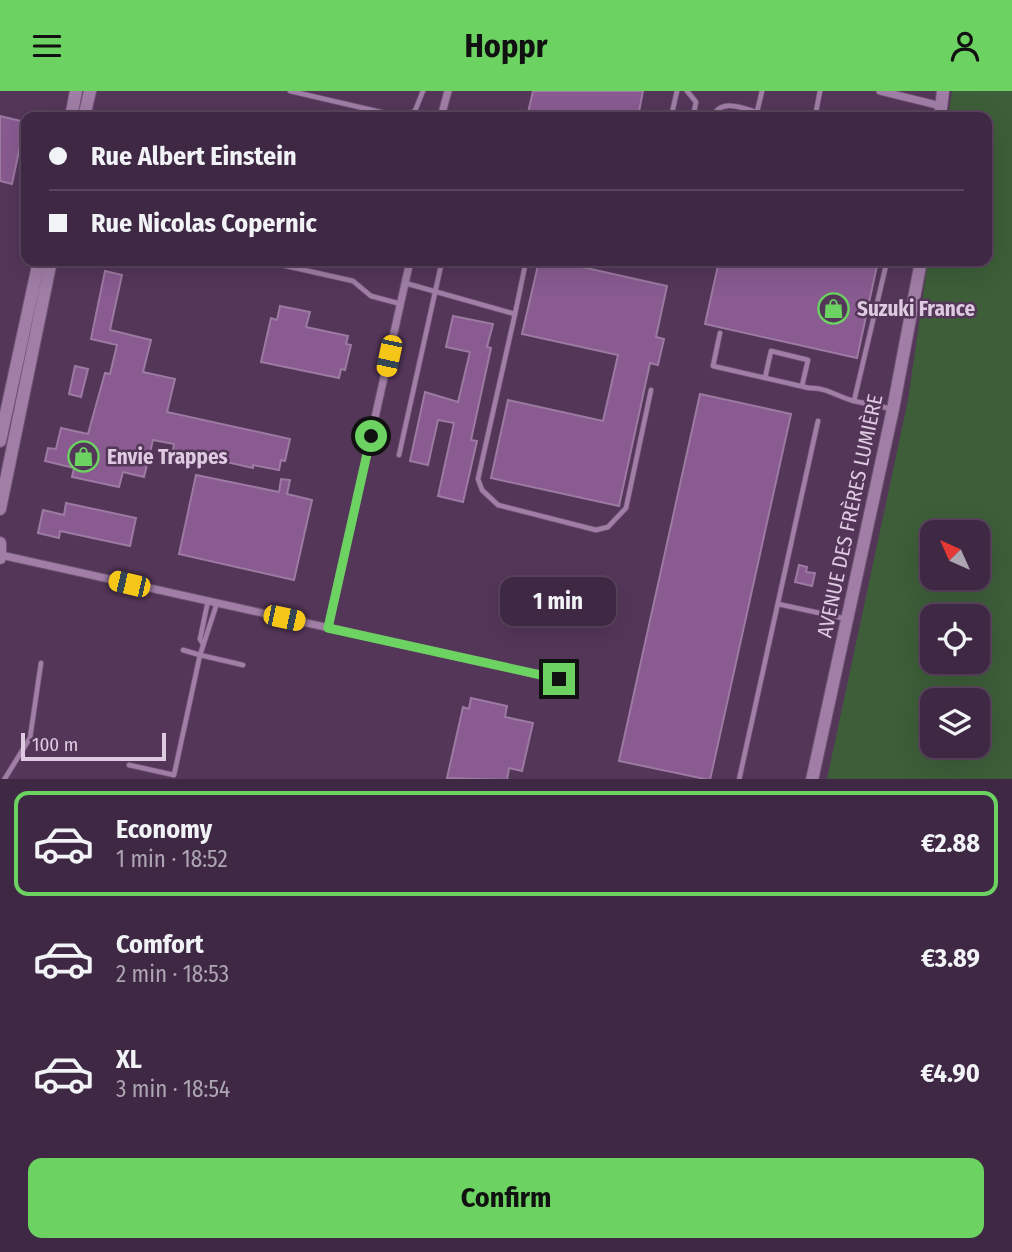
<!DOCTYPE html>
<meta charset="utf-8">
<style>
:root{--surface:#3f2843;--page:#4a344e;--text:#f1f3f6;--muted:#ada6b2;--line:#58445c;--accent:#6cd362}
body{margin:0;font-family:"Fira Sans Condensed",sans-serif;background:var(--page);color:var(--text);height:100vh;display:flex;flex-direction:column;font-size:26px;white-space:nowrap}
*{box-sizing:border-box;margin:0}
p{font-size:23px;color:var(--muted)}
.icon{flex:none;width:38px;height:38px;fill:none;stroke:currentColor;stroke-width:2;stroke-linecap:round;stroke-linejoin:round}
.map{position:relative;height:688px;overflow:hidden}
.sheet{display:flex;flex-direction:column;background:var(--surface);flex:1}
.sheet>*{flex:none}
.top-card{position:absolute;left:21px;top:21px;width:971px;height:154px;border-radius:14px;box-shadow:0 7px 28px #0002,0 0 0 2px var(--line);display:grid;align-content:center;height:154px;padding:0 28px;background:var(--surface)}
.needle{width:46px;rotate:315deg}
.controls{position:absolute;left:920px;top:429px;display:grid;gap:14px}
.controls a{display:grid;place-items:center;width:70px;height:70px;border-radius:14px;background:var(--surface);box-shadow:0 7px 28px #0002,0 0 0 2px var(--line);font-size:35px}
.scale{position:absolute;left:21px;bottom:18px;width:145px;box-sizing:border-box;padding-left:7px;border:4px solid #decbe1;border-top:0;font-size:19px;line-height:24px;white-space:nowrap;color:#decbe1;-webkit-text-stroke:5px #543659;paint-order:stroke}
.end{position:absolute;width:32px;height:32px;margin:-16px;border:9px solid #6cd362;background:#111;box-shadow:0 0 0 4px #111}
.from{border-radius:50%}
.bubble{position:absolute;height:49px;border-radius:14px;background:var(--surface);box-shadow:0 7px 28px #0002,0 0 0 2px var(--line);font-size:23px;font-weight:700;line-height:49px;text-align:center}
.car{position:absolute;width:21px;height:42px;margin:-21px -10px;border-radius:9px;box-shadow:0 0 5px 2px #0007;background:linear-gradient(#f5c518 24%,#345 0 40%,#f5c518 0 76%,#345 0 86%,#f5c518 0)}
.top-card b{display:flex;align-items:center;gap:24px;height:66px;font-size:26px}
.top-card b+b{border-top:2px solid var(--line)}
.top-card i{width:18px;height:18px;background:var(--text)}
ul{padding:12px 0 0;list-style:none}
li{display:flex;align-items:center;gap:21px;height:105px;margin:0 14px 10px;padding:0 14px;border:4px solid transparent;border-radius:14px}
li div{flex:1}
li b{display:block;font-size:26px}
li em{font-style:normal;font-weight:700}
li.on{border-color:var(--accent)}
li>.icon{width:63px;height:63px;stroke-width:1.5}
.cta{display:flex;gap:14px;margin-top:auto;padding:14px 28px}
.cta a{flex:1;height:80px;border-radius:14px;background:var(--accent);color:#111;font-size:28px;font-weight:700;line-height:80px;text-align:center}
header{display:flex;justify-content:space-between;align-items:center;height:91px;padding:0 28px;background:var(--accent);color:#111;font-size:32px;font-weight:700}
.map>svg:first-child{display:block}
</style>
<header><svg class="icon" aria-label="menu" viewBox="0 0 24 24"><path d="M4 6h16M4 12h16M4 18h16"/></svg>Hoppr<svg class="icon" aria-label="person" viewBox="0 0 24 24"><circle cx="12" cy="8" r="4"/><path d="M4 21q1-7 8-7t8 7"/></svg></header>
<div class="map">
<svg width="1012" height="689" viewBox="0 0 1012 689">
<rect width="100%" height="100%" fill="#543659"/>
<path fill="#3d5e39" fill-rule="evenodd" d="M 952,0 L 1012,0 L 1012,688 L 827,688 L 908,309 L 928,170 L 987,170 L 987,26 L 948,26 ZM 933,441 L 978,441 L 978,486 L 933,486 ZM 933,525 L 978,525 L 978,570 L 933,570 ZM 933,609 L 978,609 L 978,654 L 933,654 Z"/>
<g fill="#895b91" stroke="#9c7aa2" stroke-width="2">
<path d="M 533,0 L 643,0 L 638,26 L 527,26 Z"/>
<path d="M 0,25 L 25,31 L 12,93 L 0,90 Z"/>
<path d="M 539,170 L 555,170 L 667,195 L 656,246 L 664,248 L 658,274 L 650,272 L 619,415 L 491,387 L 508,309 L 603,330 L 618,264 L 522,243 Z"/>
<path d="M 719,170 L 878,170 L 857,267 L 705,233 Z"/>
<path d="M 105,180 L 122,184 L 110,239 L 151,249 L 143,281 L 175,288 L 167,321 L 290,348 L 285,370 L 281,369 L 279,379 L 253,374 L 253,377 L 204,366 L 203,375 L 193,373 L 195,364 L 173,359 L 174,353 L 153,349 L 144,386 L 123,381 L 119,396 L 72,386 L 74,377 L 45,370 L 48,357 L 56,358 L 61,337 L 88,343 L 105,282 L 110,283 L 117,254 L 91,248 Z"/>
<path d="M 280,215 L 310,221 L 306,236 L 348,245 L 346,253 L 351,254 L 345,279 L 341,278 L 339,287 L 261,271 L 271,227 L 277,229 Z"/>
<path d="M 453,225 L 493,233 L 487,256 L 491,257 L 471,349 L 477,350 L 463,411 L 438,405 L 454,332 L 438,329 L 428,374 L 410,370 L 425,301 L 458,311 L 470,261 L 446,256 Z"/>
<path d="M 75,275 L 88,278 L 81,306 L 69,303 Z"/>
<path d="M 700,303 L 791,323 L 710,689 L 619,670 Z"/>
<path d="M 196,384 L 279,401 L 281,388 L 290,389 L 287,403 L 312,409 L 294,489 L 179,463 Z"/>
<path d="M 66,412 L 136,427 L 130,455 L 60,440 L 59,447 L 38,442 L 43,419 L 64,424 Z"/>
<path d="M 799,474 L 807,476 L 806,481 L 815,482 L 812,495 L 795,491 Z"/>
<path d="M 471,607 L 507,615 L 505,626 L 533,632 L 522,680 L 509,677 L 507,689 L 447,687 L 463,616 L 469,618 Z"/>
</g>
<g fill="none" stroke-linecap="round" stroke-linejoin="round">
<defs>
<g id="service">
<path d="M 290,0 L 402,26"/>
<path d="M 687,0 L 696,11 L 693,26"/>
<path d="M 762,0 L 757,21 L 778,26"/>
<path d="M 404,26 L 415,20 L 423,0"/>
<path d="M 671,26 L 677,0"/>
<path d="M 713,26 C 720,7 742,17 757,21"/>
<path d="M 815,26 L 820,0"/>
<path d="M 264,170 L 353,190 L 371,205 L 401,213"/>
<path d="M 887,170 L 854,310 L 892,318"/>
<path d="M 405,192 L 515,223 L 478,388 L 482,399 L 498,414 L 596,439 L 608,436 L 626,417 L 651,299"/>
<path d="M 515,223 L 526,170"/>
<path d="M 720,242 L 713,275 L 809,297 C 826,296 838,306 854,310"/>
<path d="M 765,287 L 771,260 L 808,269 L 802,295"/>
<path d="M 399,364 L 442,170"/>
<path d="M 778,513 L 847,528"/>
<path d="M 203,553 L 200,548 L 208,510"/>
<path d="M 183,559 L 200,564 L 217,512"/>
<path d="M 129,674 L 174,684 L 200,564 L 243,574"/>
<path d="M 4,689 L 30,647 L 41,572"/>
<path d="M 739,689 L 818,330"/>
</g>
<g id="minor">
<path d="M 880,0 L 941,15"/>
<path d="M 441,26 L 448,0"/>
<path d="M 1,464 L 559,588"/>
<path d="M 328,537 L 410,170"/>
</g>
<g id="tertiary">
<path d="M 71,26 L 76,0"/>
<path d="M 84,26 L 90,0"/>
<path d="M 940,26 L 943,0"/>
<path d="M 0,350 L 39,170"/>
<path d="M 0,418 L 51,170"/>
<path d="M 0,452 L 0,467"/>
<path d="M 812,689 L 893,318 L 921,170"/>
</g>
</defs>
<use href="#service" stroke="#6e5472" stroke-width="6"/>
<use href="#minor" stroke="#6e5472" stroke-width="9"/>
<use href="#tertiary" stroke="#6e5472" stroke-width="14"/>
<use href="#service" stroke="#a07ea6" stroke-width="4.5"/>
<use href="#minor" stroke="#a07ea6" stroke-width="7"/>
<use href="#tertiary" stroke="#a07ea6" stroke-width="12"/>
</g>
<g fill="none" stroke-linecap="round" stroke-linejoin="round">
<path stroke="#6cd362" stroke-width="9" d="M 371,345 L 328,537 L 559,588"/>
</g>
<defs>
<symbol id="shop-ring" viewBox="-11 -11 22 22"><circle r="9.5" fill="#543659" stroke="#6cd362" stroke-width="1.5"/><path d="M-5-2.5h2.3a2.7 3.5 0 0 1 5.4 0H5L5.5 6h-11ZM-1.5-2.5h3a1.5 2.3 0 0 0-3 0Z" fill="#6cd362"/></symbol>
</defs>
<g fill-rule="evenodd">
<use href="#shop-ring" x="816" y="200" width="35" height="35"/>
<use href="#shop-ring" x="66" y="348" width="35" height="35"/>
</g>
<g text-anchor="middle" stroke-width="5" stroke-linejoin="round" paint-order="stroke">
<g font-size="21" font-weight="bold" fill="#decbe1" stroke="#543659" text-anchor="start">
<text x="857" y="225">Suzuki France</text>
<text x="107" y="373">Envie Trappes</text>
</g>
<g font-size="21" fill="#decbe1" stroke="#543659">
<text transform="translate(850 425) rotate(-78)" y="7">AVENUE DES FRÈRES LUMIÈRE</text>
</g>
</g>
</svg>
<div class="controls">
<a><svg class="needle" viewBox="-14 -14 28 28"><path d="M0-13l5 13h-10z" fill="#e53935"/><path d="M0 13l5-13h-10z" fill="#ada6b2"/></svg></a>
<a><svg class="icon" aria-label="locate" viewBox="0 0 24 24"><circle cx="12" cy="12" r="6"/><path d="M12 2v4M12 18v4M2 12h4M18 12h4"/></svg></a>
<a><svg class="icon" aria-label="layers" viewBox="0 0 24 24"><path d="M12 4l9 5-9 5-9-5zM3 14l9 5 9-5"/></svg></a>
</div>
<div class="scale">100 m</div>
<i class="end from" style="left:371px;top:345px"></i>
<i class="end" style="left:559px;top:588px"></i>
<div class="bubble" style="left:500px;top:486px;width:116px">1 min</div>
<i class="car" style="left:389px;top:265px;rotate:192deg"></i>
<i class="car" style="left:129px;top:493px;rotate:283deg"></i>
<i class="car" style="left:284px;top:527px;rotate:102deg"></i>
<div class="top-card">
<b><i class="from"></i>Rue Albert Einstein</b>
<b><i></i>Rue Nicolas Copernic</b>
</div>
</div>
<section class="sheet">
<ul>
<li class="on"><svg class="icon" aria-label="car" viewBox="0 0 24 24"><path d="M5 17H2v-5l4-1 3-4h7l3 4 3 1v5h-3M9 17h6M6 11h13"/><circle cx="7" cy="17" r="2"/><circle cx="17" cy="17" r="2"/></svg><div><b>Economy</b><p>1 min · 18:52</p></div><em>€2.88</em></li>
<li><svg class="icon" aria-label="car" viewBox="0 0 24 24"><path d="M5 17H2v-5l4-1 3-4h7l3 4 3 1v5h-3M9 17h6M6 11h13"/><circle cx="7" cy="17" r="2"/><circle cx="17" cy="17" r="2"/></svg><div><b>Comfort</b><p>2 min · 18:53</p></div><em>€3.89</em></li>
<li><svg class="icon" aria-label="car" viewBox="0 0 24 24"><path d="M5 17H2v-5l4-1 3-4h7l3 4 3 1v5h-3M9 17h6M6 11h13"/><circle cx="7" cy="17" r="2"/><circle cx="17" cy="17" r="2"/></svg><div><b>XL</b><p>3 min · 18:54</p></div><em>€4.90</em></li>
</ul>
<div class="cta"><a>Confirm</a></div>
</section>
